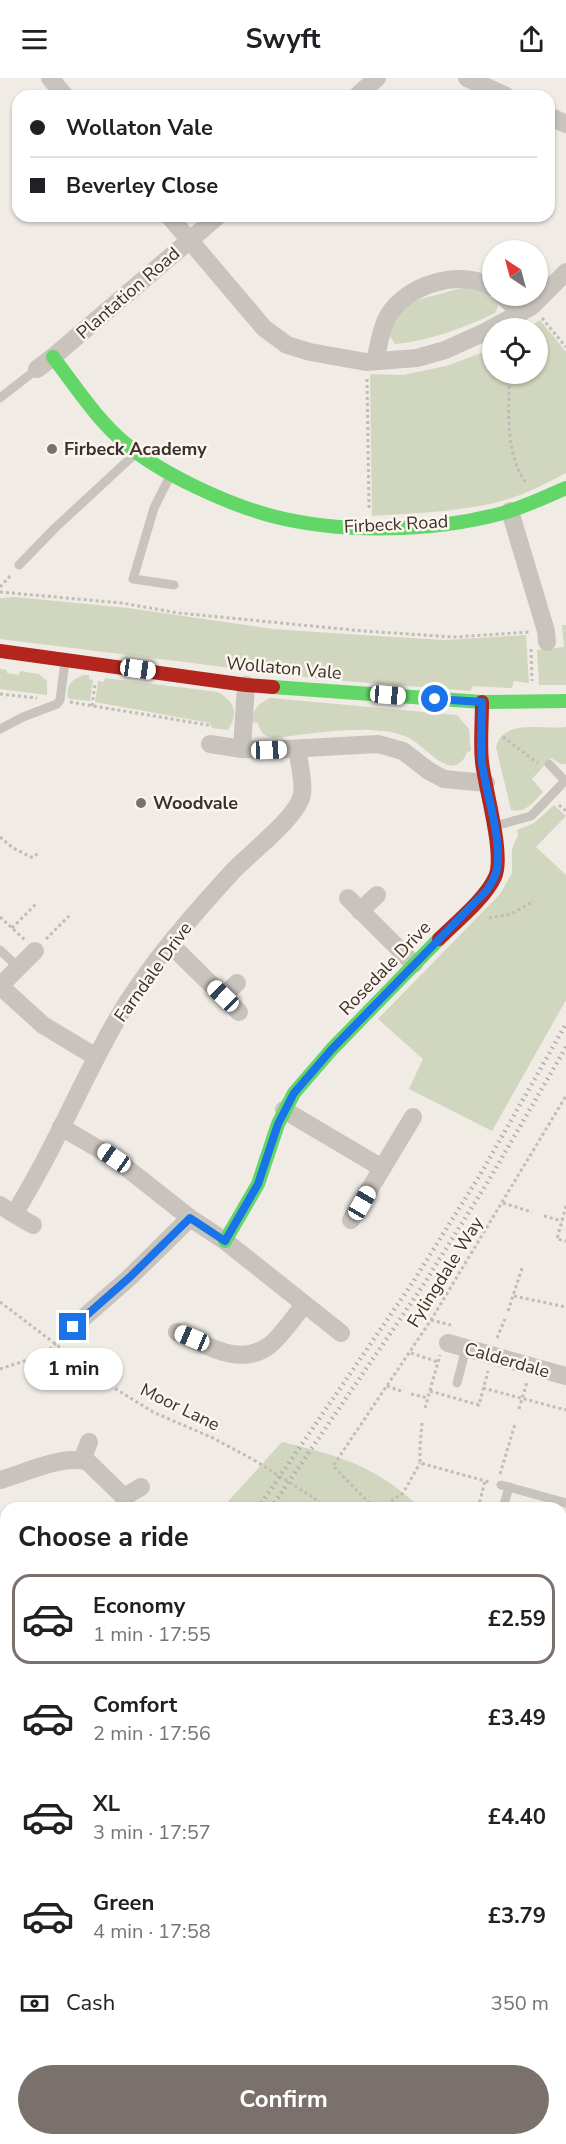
<!DOCTYPE html>
<meta charset="utf-8">
<style>
:root{--surface:#fff;--page:#f6f6f6;--text:#202124;--muted:#757577;--line:#e0e0e0;--accent:#7a716c}
body{margin:0;font-family:"Nunito Sans",sans-serif;background:var(--page);color:var(--text);height:100vh;display:flex;flex-direction:column;font-size:22px;white-space:nowrap}
*{box-sizing:border-box;margin:0}
p{font-size:20px;color:var(--muted)}
.icon{flex:none;width:33px;height:33px;fill:none;stroke:currentColor;stroke-width:2;stroke-linecap:round;stroke-linejoin:round}
.map{position:relative;flex:1;overflow:hidden}
.side{position:absolute;left:0px;top:1424px;width:567px;height:644px;display:flex;flex-direction:column;background:var(--surface);border-radius:18px 18px 0 0;box-shadow:0 2px 4px #0004}
.side>*{flex:none}
.hud{position:absolute;left:12px;top:12px;width:543px;height:132px;border-radius:18px;box-shadow:0 2px 4px #0004;display:grid;align-content:center;height:132px;padding:0 18px;background:var(--surface)}
.needle{width:39px;rotate:324deg}
.tools{position:absolute;left:482px;top:162px;display:grid;gap:12px}
.tools a{display:grid;place-items:center;width:66px;height:66px;border-radius:50%;background:var(--surface);box-shadow:0 2px 4px #0004;font-size:30px}
.end{position:absolute;width:27px;height:27px;margin:-14px;border:8px solid #1a73e8;background:#fff;box-shadow:0 0 0 3px #fff}
.from{border-radius:50%}
.bubble{position:absolute;height:42px;border-radius:21px;background:var(--surface);box-shadow:0 2px 4px #0004;font-size:20px;font-weight:700;line-height:42px;text-align:center}
.car{position:absolute;width:18px;height:36px;margin:-18px -9px;border-radius:8px;box-shadow:0 0 4px 2px #0007;background:linear-gradient(#fff 24%,#345 0 40%,#fff 0 76%,#345 0 86%,#fff 0)}
.hud b{display:flex;align-items:center;gap:21px;height:57px;font-size:22px}
.hud b+b{border-top:2px solid var(--line)}
.hud i{width:15px;height:15px;background:var(--text)}
ul{padding:0;list-style:none}
li{display:flex;align-items:center;gap:18px;height:90px;margin:0 12px 9px;padding:0 6px;border:3px solid transparent;border-radius:18px}
li div{flex:1}
li b{display:block;font-size:22px}
li em{font-style:normal;font-weight:700}
li.on{border-color:var(--accent)}
li>.icon{width:54px;height:54px;stroke-width:1.5}
h2{padding:0 18px;font-size:27px;line-height:72px}
.pay{display:flex;align-items:center;gap:15px;height:66px;padding:0 18px;font-size:22px}
.pay p{margin-inline-start:auto}
.cta{display:flex;gap:12px;margin-top:auto;padding:12px 18px}
.cta a{flex:1;height:69px;border-radius:36px;background:var(--accent);color:#fff;font-size:24px;font-weight:700;line-height:69px;text-align:center}
header{display:flex;justify-content:space-between;align-items:center;height:78px;padding:0 18px;background:var(--surface);font-size:27px;font-weight:700}
.map>svg:first-child{display:block}
</style>
<header><svg class="icon" aria-label="menu" viewBox="0 0 24 24"><path d="M4 6h16M4 12h16M4 18h16"/></svg>Swyft<svg class="icon" aria-label="share" viewBox="0 0 24 24"><path d="M12 15V3M7 8l5-5 5 5M5 13v7h14v-7"/></svg></header>
<div class="map">
<svg width="566" height="2066" viewBox="0 0 566 2066">
<rect width="100%" height="100%" fill="#f0ebe5"/>
<g fill="#d1d6bf">
<path d="M 465,209 C 479,209 492,214 499,226 L 495,235 C 464,250 429,263 395,266 L 388,255 L 399,234 L 414,223 Z"/>
<path d="M 540,242 L 566,274 L 566,395 C 545,406 524,417 502,423 C 461,434 414,435 372,438 L 370,296 L 403,297 L 446,288 L 492,271 L 492,296 L 537,296 L 537,250 L 527,250 Z"/>
<path d="M 15,519 L 128,530 L 273,551 L 360,557 L 446,562 L 526,557 L 529,605 L 514,603 L 512,610 L 472,608 L 471,613 L 321,601 L 0,561 L 0,520 Z"/>
<path d="M 562,547 L 566,547 L 566,607 L 539,607 L 537,572 L 564,569 Z"/>
<path d="M 0,591 L 7,592 L 7,595 L 19,597 L 20,593 L 39,596 L 47,603 L 47,617 L 0,611 Z"/>
<path d="M 85,597 L 89,597 L 89,601 L 93,602 L 90,623 L 69,621 C 64,608 73,600 85,597 Z"/>
<path d="M 105,600 L 218,614 C 235,624 239,635 228,652 L 212,650 L 210,645 L 95,624 L 98,603 L 104,604 Z"/>
<path d="M 271,620 L 457,637 L 469,651 L 471,673 L 467,674 C 465,681 461,685 454,688 C 436,687 424,667 407,659 C 373,644 311,656 273,660 C 264,658 260,654 258,645 L 252,644 C 252,632 259,624 271,620 Z"/>
<path d="M 566,649 L 566,686 L 561,686 L 551,680 L 532,701 L 543,714 C 533,724 526,736 511,732 L 496,669 C 503,640 543,652 566,649 Z"/>
<path d="M 554,727 L 566,738 L 536,769 L 566,797 L 566,922 L 492,1053 L 409,1011 L 423,981 L 378,941 L 500,816 L 512,795 L 512,771 L 518,757 L 517,752 L 534,745 Z"/>
<path d="M 282,1364 C 339,1378 375,1387 419,1429 L 223,1429 Z"/>
<path d="M 561,1526 L 566,1526 L 566,1681 L 561,1683 Z"/>
<path d="M 6,1574 L 6,2061 L 561,2061 L 561,1995 L 566,2003 L 566,2066 L 0,2066 L 0,1575 Z"/>
</g>
<g fill="none" stroke-linecap="round" stroke-linejoin="round">
<g stroke="#c2bbb6" stroke-width="3" stroke-dasharray="3 3" stroke-linecap="butt">
<path d="M 542,240 L 566,269"/>
<path d="M 510,296 C 508,330 505,379 527,406"/>
<path d="M 367,301 L 369,430"/>
<path d="M 0,509 L 11,497"/>
<path d="M 0,514 L 122,525 L 179,535 L 363,553 L 454,559 L 530,554"/>
<path d="M 531,571 L 532,603"/>
<path d="M 0,616 L 37,620"/>
<path d="M 70,624 L 208,647 L 208,650"/>
<path d="M 92,628 L 95,606"/>
<path d="M 503,659 L 538,685"/>
<path d="M 559,727 L 566,733"/>
<path d="M 0,759 L 13,770 L 31,779 L 34,779 L 39,774"/>
<path d="M 0,839 L 25,862"/>
<path d="M 489,840 L 511,836 L 534,823"/>
<path d="M 12,850 L 36,826"/>
<path d="M 46,861 L 69,838"/>
<path d="M 503,1125 L 532,1134"/>
<path d="M 566,1128 L 557,1161 L 566,1163"/>
<path d="M 544,1138 L 562,1143"/>
<path d="M 514,1218 L 566,1229"/>
<path d="M 0,1224 L 111,1308 L 153,1334 L 213,1360 L 254,1382"/>
<path d="M 508,1233 L 522,1190"/>
<path d="M 431,1242 L 451,1247"/>
<path d="M 497,1260 L 505,1241"/>
<path d="M 411,1275 L 438,1284"/>
<path d="M 0,1291 L 45,1276 L 61,1260"/>
<path d="M 387,1308 L 401,1313"/>
<path d="M 483,1310 L 566,1332"/>
<path d="M 430,1313 L 479,1327 L 488,1293"/>
<path d="M 411,1316 L 428,1320"/>
<path d="M 425,1330 L 440,1277"/>
<path d="M 519,1331 L 527,1304"/>
<path d="M 422,1345 L 420,1368 L 420,1385 L 489,1404"/>
<path d="M 500,1396 L 515,1346"/>
<path d="M 314,1420 L 324,1430"/>
<path d="M 374,1430 L 333,1388 L 431,1242 L 566,1018"/>
<path d="M 381,1430 L 403,1415 L 420,1385"/>
<path d="M 478,1430 L 485,1403"/>
<path d="M 561,1451 L 566,1452"/>
<path d="M 562,1502 L 566,1487"/>
<path d="M 561,1585 L 566,1585"/>
<path d="M 0,1793 L 6,1791"/>
<path d="M 561,1983 L 566,1991"/>
</g>
<g stroke="#c9c3be" stroke-width="9">
<path d="M 0,320 L 37,291"/>
<path d="M 170,398 L 154,430 L 133,501 L 174,507"/>
<path d="M 19,487 L 55,450 L 136,375"/>
<path d="M 0,651 L 23,639 L 57,626 L 60,622 L 65,584"/>
<path d="M 549,686 L 565,703"/>
<path d="M 495,748 L 531,738 L 566,702"/>
<path d="M 0,872 L 18,889"/>
<path d="M 457,1305 L 466,1270"/>
<path d="M 501,1407 L 566,1425"/>
<path d="M 503,1430 L 509,1409"/>
</g>
<g stroke="#c9c3be" stroke-width="18">
<path d="M 50,0 L 65,18"/>
<path d="M 467,0 L 506,18"/>
<path d="M 357,18 L 377,0"/>
<path d="M 549,38 L 566,46"/>
<path d="M 169,138 L 264,250 L 287,267 L 310,274 L 366,284 L 417,280 L 445,272 L 483,255 L 520,235 L 532,228 L 566,194"/>
<path d="M 503,218 L 520,235"/>
<path d="M 375,283 C 379,268 380,252 388,238 C 406,207 460,190 492,209"/>
<path d="M 37,291 L 53,279 L 218,138"/>
<path d="M 510,433 L 546,553 L 547,564"/>
<path d="M 246,607 L 242,671 L 269,672 L 378,666 L 403,673 L 429,693 L 444,701 L 486,705"/>
<path d="M 210,666 L 242,671"/>
<path d="M 348,820 L 414,886"/>
<path d="M 360,833 L 377,817"/>
<path d="M 171,867 L 239,934"/>
<path d="M 0,908 L 43,947 L 96,979"/>
<path d="M 0,908 L 35,873"/>
<path d="M 223,918 L 237,905"/>
<path d="M 284,1032 L 382,1090"/>
<path d="M 61,1049 L 114,1080 L 190,1140 L 225,1163 L 341,1255"/>
<path d="M 0,1127 L 14,1136 C 53,1074 80,1006 116,943 C 147,889 191,839 233,793 C 250,775 299,738 302,716 C 304,702 299,685 297,671"/>
<path d="M 14,1136 L 33,1147"/>
<path d="M 351,1142 L 413,1039"/>
<path d="M 73,1249 L 130,1199 L 190,1140"/>
<path d="M 177,1254 C 206,1267 240,1290 270,1267 C 283,1256 293,1240 304,1227"/>
<path d="M 448,1265 L 566,1298"/>
<path d="M 82,1382 L 89,1364"/>
<path d="M 0,1402 C 25,1395 63,1376 88,1384 L 124,1419"/>
<path d="M 124,1430 L 124,1419 L 141,1409"/>
<path d="M 0,1484 L 6,1482"/>
<path d="M 561,1787 L 566,1787"/>
</g>
<g stroke="#63d668" stroke-width="14">
<path d="M 53,279 C 76,309 97,342 126,366 C 147,384 171,397 196,409 C 221,421 246,431 272,438 C 342,456 433,454 503,435 C 525,429 545,419 566,410"/>
<path d="M 273,609 L 482,624 L 566,623"/>
<path d="M 225,1163 L 258,1106 L 278,1046 L 294,1015 L 332,971 L 439,861"/>
</g>
<g stroke="#b3261e" stroke-width="14">
<path d="M 0,573 L 246,607 L 273,609"/>
<path d="M 439,861 C 456,844 485,821 495,799 C 505,777 485,711 482,684 C 480,665 482,644 482,624"/>
</g>
<g stroke="#b1aca8" stroke-width="4.5" stroke-dasharray="1.5 4.5" stroke-linecap="butt">
<path d="M 258,1430 L 413,1204 L 480,1097 L 566,946"/>
<path d="M 271,1430 L 422,1209 L 489,1102 L 566,969"/>
<path d="M 0,1805 L 6,1796"/>
<path d="M 0,1826 L 6,1817"/>
</g>
<path stroke="#c2bbb6" stroke-width="3" stroke-dasharray="3 3" stroke-linecap="butt" d="M 254,1382 L 314,1420"/>
</g>
<g fill="none" stroke-linecap="round" stroke-linejoin="round">
<path stroke="#1a73e8" stroke-width="8" d="M 73,1249 L 130,1199 L 190,1140 L 225,1163 L 258,1106 L 278,1046 L 294,1015 L 332,971 L 487,812 C 490,807 494,801 496,795 C 504,766 486,716 482,685 C 480,665 482,644 482,624 L 435,621"/>
</g>
<g fill="#7a716c" stroke="#fbf5ee" stroke-width="2">
<circle cx="52" cy="371" r="6"/>
<circle cx="141" cy="725" r="6"/>
</g>
<g text-anchor="middle" stroke-width="5" stroke-linejoin="round" paint-order="stroke">
<g font-size="18" fill="#3b302b" stroke="#fbf5ee">
<text transform="translate(128 215) rotate(-41)" y="6">Plantation Road</text>
<text transform="translate(396 446) rotate(-3)" y="6">Firbeck Road</text>
<text transform="translate(284 590) rotate(5)" y="6">Wollaton Vale</text>
<text transform="translate(385 890) rotate(-46)" y="6">Rosedale Drive</text>
<text transform="translate(153 894) rotate(-54)" y="6">Farndale Drive</text>
<text transform="translate(445 1194) rotate(-58)" y="6">Fylingdale Way</text>
<text transform="translate(507 1282) rotate(16)" y="6">Calderdale</text>
<text transform="translate(180 1329) rotate(26)" y="6">Moor Lane</text>
</g>
<g font-size="18" font-weight="bold" fill="#3b302b" stroke="#fbf5ee" text-anchor="start">
<text x="64" y="377">Firbeck Academy</text>
<text x="153" y="731">Woodvale</text>
</g>
</g>
</svg>
<div class="tools">
<a><svg class="needle" viewBox="-14 -14 28 28"><path d="M0-13l5 13h-10z" fill="#e53935"/><path d="M0 13l5-13h-10z" fill="#757577"/></svg></a>
<a><svg class="icon" aria-label="locate" viewBox="0 0 24 24"><circle cx="12" cy="12" r="6"/><path d="M12 2v4M12 18v4M2 12h4M18 12h4"/></svg></a>
</div>
<i class="end from" style="left:435px;top:621px"></i>
<i class="end" style="left:73px;top:1249px"></i>
<div class="bubble" style="left:24px;top:1270px;width:99px">1 min</div>
<i class="car" style="left:138px;top:591px;rotate:98deg"></i>
<i class="car" style="left:388px;top:617px;rotate:95deg"></i>
<i class="car" style="left:269px;top:672px;rotate:88deg"></i>
<i class="car" style="left:223px;top:918px;rotate:314deg"></i>
<i class="car" style="left:114px;top:1080px;rotate:305deg"></i>
<i class="car" style="left:362px;top:1125px;rotate:30deg"></i>
<i class="car" style="left:192px;top:1260px;rotate:293deg"></i>
<div class="hud">
<b><i class="from"></i>Wollaton Vale</b>
<b><i></i>Beverley Close</b>
</div>
<section class="side">
<h2>Choose a ride</h2>
<ul>
<li class="on"><svg class="icon" aria-label="car" viewBox="0 0 24 24"><path d="M5 17H2v-5l4-1 3-4h7l3 4 3 1v5h-3M9 17h6M6 11h13"/><circle cx="7" cy="17" r="2"/><circle cx="17" cy="17" r="2"/></svg><div><b>Economy</b><p>1 min · 17:55</p></div><em>£2.59</em></li>
<li><svg class="icon" aria-label="car" viewBox="0 0 24 24"><path d="M5 17H2v-5l4-1 3-4h7l3 4 3 1v5h-3M9 17h6M6 11h13"/><circle cx="7" cy="17" r="2"/><circle cx="17" cy="17" r="2"/></svg><div><b>Comfort</b><p>2 min · 17:56</p></div><em>£3.49</em></li>
<li><svg class="icon" aria-label="car" viewBox="0 0 24 24"><path d="M5 17H2v-5l4-1 3-4h7l3 4 3 1v5h-3M9 17h6M6 11h13"/><circle cx="7" cy="17" r="2"/><circle cx="17" cy="17" r="2"/></svg><div><b>XL</b><p>3 min · 17:57</p></div><em>£4.40</em></li>
<li><svg class="icon" aria-label="car" viewBox="0 0 24 24"><path d="M5 17H2v-5l4-1 3-4h7l3 4 3 1v5h-3M9 17h6M6 11h13"/><circle cx="7" cy="17" r="2"/><circle cx="17" cy="17" r="2"/></svg><div><b>Green</b><p>4 min · 17:58</p></div><em>£3.79</em></li>
</ul>
<div class="pay"><svg class="icon" aria-label="cash" viewBox="0 0 24 24"><path d="M3 7h18v10H3z"/><circle cx="12" cy="12" r="2"/></svg>Cash<p>350 m</p></div>
<div class="cta"><a>Confirm</a></div>
</section>
</div>
